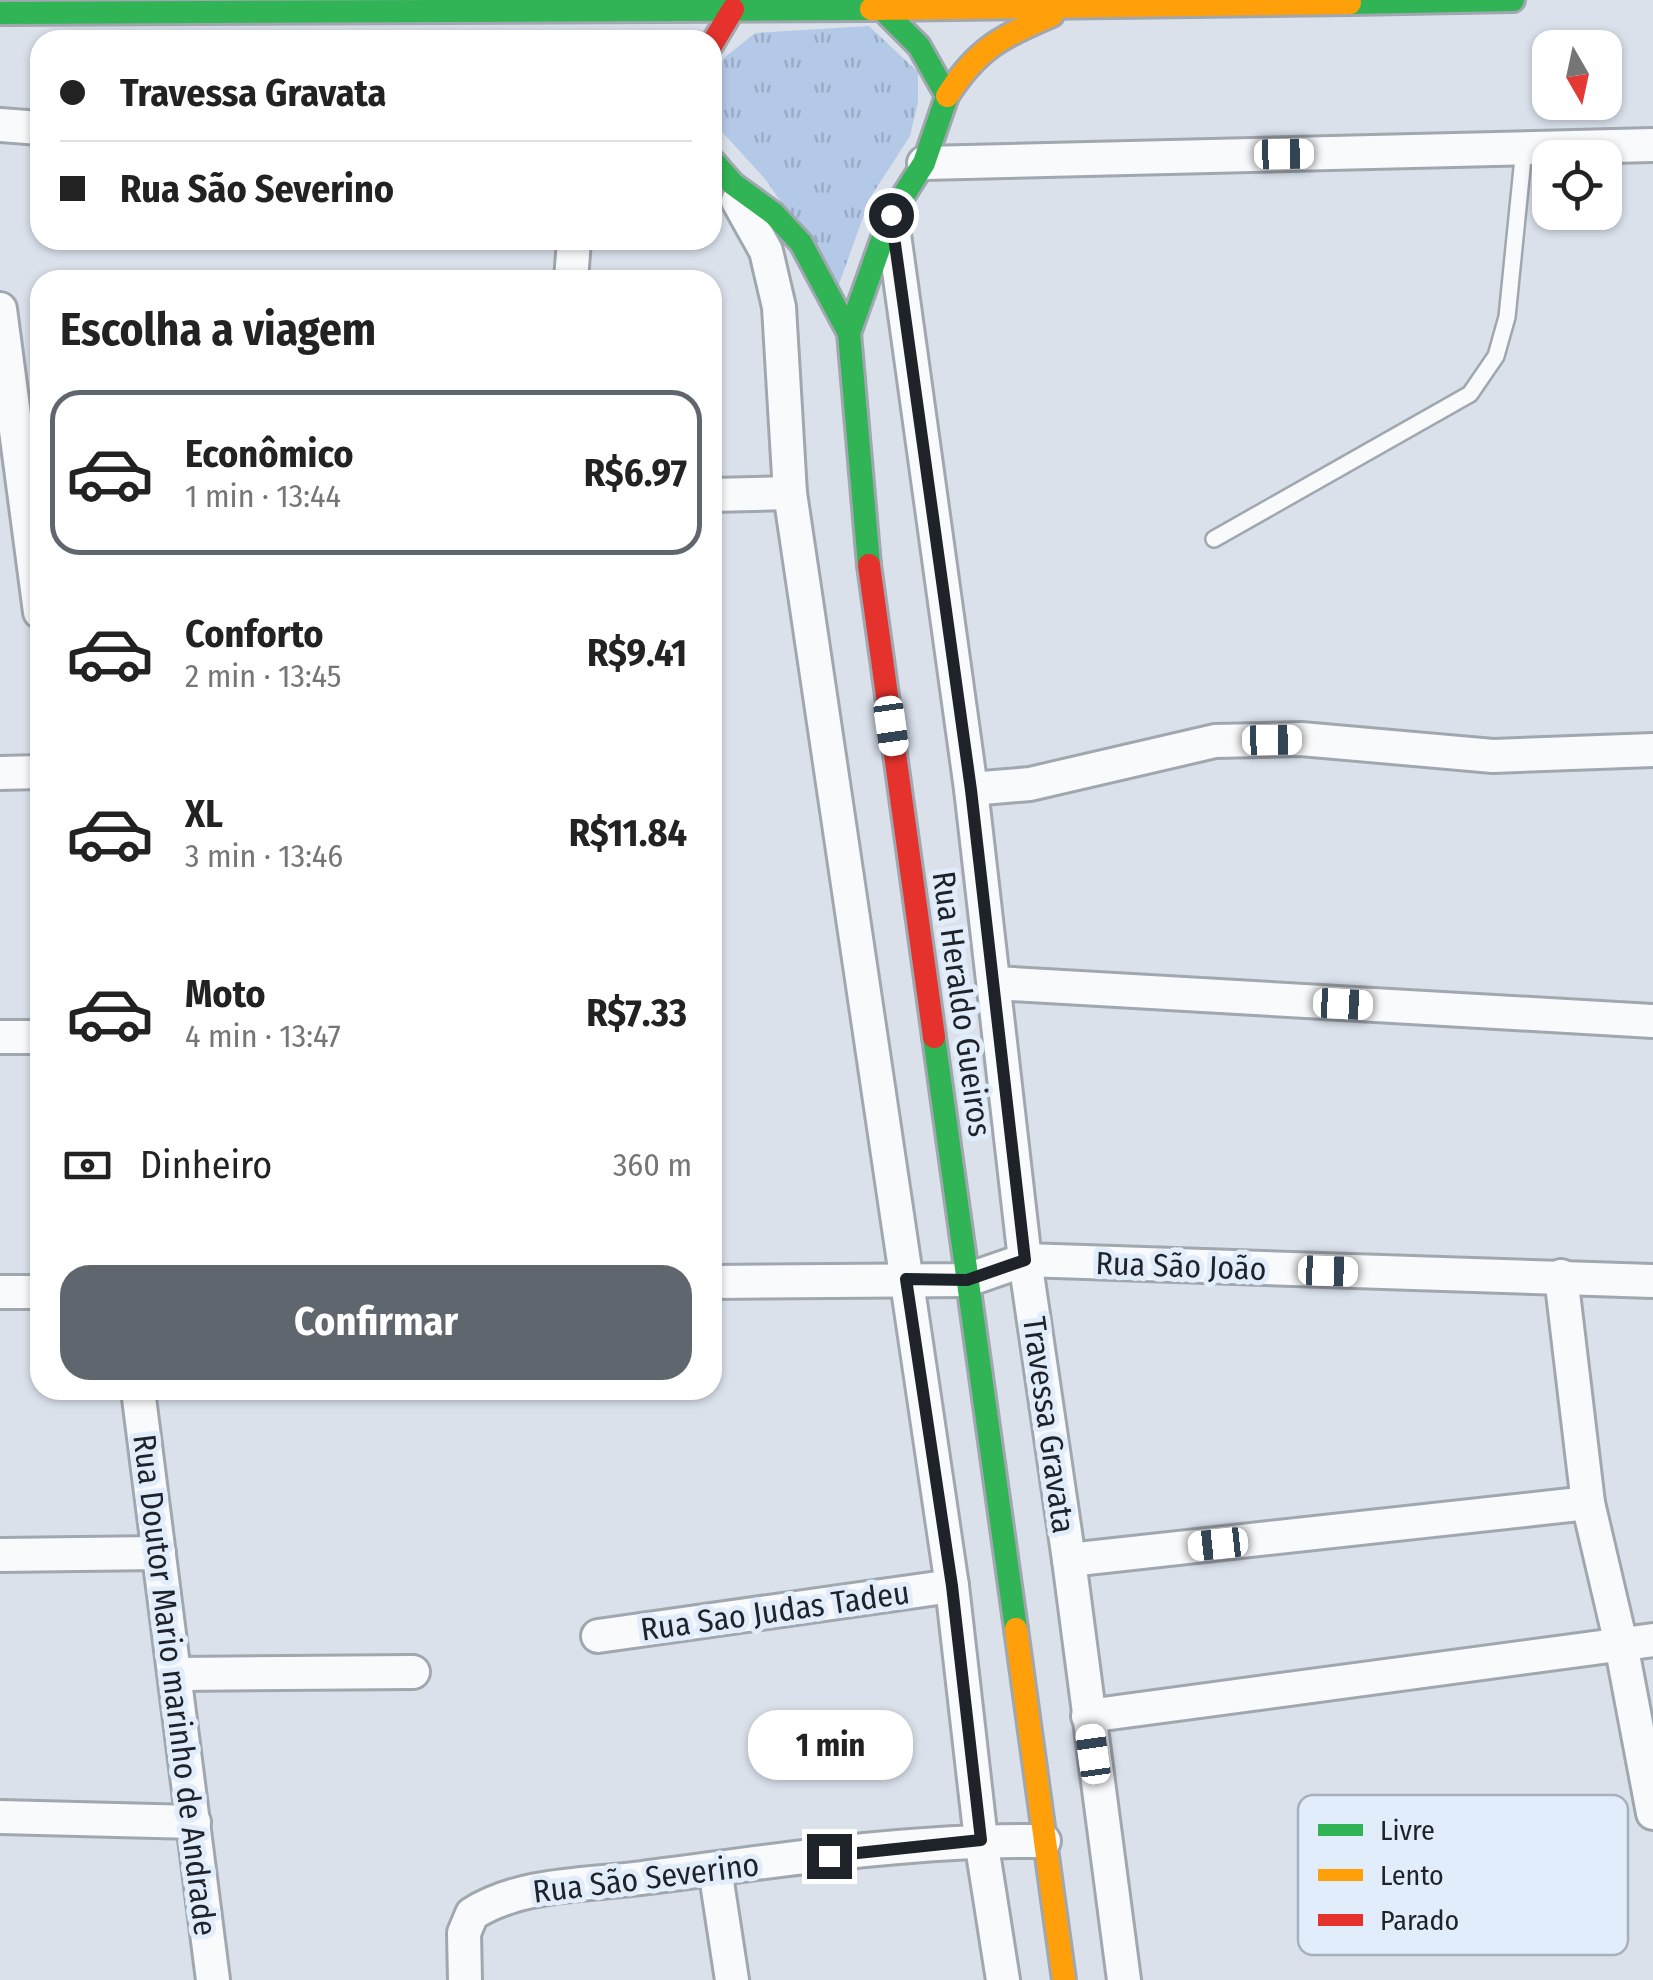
<!DOCTYPE html>
<html lang="pt">
<meta charset="utf-8">
<style>
:root{--surface:#fff;--page:#f6f6f6;--text:#222;--muted:#767676;--line:#e0e0e0;--accent:#60666e}
body{margin:0;font-family:"Fira Sans Condensed",sans-serif;background:var(--page);color:var(--text);height:100vh;display:flex;flex-direction:column;font-size:38px;white-space:nowrap}
*{box-sizing:border-box;margin:0}
p{font-size:32px;color:var(--muted)}
.icon{flex:none;width:55px;height:55px;fill:none;stroke:currentColor;stroke-width:2;stroke-linecap:round;stroke-linejoin:round}
.map{position:relative;flex:1;overflow:hidden}
.side{position:absolute;left:30px;top:270px;width:692px;height:1130px;display:flex;flex-direction:column;background:var(--surface);border-radius:30px;box-shadow:0 2px 8px #0004}
.side>*{flex:none}
.guide{position:absolute;left:30px;top:30px;width:692px;height:220px;border-radius:30px;box-shadow:0 2px 8px #0004;display:grid;align-content:center;height:220px;padding:0 30px;background:var(--surface)}
.needle{width:65px;rotate:171deg}
.controls{position:absolute;left:1532px;top:30px;display:grid;gap:20px}
.controls a{display:grid;place-items:center;width:90px;height:90px;border-radius:20px;background:var(--surface);box-shadow:0 2px 8px #0004;font-size:50px}
.end{position:absolute;width:45px;height:45px;margin:-22px;border:12px solid #1e232a;background:#fff;box-shadow:0 0 0 5px #fff}
.from{border-radius:50%}
.bubble{position:absolute;height:70px;border-radius:30px;background:var(--surface);box-shadow:0 2px 8px #0004;font-size:32px;font-weight:700;line-height:70px;text-align:center}
.car{position:absolute;width:30px;height:60px;margin:-30px -15px;border-radius:12px;box-shadow:0 0 8px 2px #0007;background:linear-gradient(#fff 24%,#345 0 40%,#fff 0 76%,#345 0 86%,#fff 0)}
.guide b{display:flex;align-items:center;gap:35px;height:95px;font-size:38px}
.guide b+b{border-top:2px solid var(--line)}
.guide i{width:25px;height:25px;background:var(--text)}
ul{padding:0;list-style:none}
li{display:flex;align-items:center;gap:30px;height:165px;margin:0 20px 15px;padding:0 10px;border:5px solid transparent;border-radius:30px}
li div{flex:1}
li b{display:block;font-size:38px}
li em{font-style:normal;font-weight:700}
li.on{border-color:var(--accent)}
li>.icon{width:90px;height:90px;stroke-width:1.5}
h2{padding:0 30px;font-size:45px;line-height:120px}
.pay{display:flex;align-items:center;gap:25px;height:110px;padding:0 30px;font-size:38px}
.pay p{margin-inline-start:auto}
.action{display:flex;gap:20px;margin-top:auto;padding:20px 30px}
.action a{flex:1;height:115px;border-radius:30px;background:var(--accent);color:#fff;font-size:40px;font-weight:700;line-height:115px;text-align:center}
.map>svg:first-child{display:block}
</style>
<div class="map">
<svg width="1653" height="1980" viewBox="0 0 1653 1980">
<defs>
<pattern id="grass-tufts" width="24" height="20" patternUnits="userSpaceOnUse" patternTransform="scale(2.5)"><rect width="24" height="20" fill="#b4c9e7"/><path d="M3 7l-1-3M5 7V3M7 7l1-3M15 17l-1-3M17 17v-4M19 17l1-3" fill="none" stroke="#9aacc6"/></pattern>
</defs>
<rect width="100%" height="100%" fill="#dae1eb"/>
<path fill="url(#grass-tufts)" d="M 869,26 L 918,72 L 918,102 L 910,136 L 870,198 L 838,287 L 766,180 L 713,122 L 713,80 L 724,58 L 755,33 Z"/>
<g fill="none" stroke-linecap="round" stroke-linejoin="round">
<defs>
<path id="lane" d="M 1214,539 L 1470,394 L 1496,356 L 1507,317 L 1524,148"/>
<g id="street">
<path d="M 0,125 L 40,128"/>
<path d="M 924,163 L 1653,145"/>
<path d="M 738,201 L 766,251 L 779,307 L 790,493 L 952,1586 L 981,1840 L 1003,1980"/>
<path d="M 892,220 L 971,789 L 1025,1260 L 1069,1560 L 1124,1980"/>
<path d="M 571,280 L 574,240"/>
<path d="M 0,309 L 40,612"/>
<path d="M 712,495 L 790,493"/>
<path d="M 0,773 L 40,772"/>
<path d="M 971,789 L 1030,784 L 1215,741 L 1301,739 L 1493,756 L 1653,750"/>
<path d="M 994,983 L 1653,1021"/>
<path d="M 0,1037 L 40,1037"/>
<path d="M 1561,1276 L 1588,1503 L 1621,1644 L 1653,1813"/>
<path d="M 712,1282 L 967,1280 L 1025,1260 L 1653,1281"/>
<path d="M 0,1292 L 40,1292"/>
<path d="M 138,1390 L 213,1980"/>
<path d="M 0,1555 L 159,1553"/>
<path d="M 1069,1560 L 1588,1503"/>
<path d="M 598,1636 L 952,1586"/>
<path d="M 175,1674 L 413,1672"/>
<path d="M 1088,1716 L 1653,1640"/>
<path d="M 0,1817 L 194,1822"/>
<path d="M 715,1869 L 732,1980"/>
<path d="M 465,1980 L 464,1933 L 472,1914 C 520,1883 587,1885 642,1878 C 775,1861 911,1839 1044,1841"/>
</g>
<g id="fast">
<path d="M 1350,3 L 1513,0"/>
<path d="M 0,13 L 871,9"/>
<path d="M 712,160 L 733,184 L 774,214 L 801,243 L 849,333 L 869,565"/>
<path d="M 849,333 L 891,215 L 924,163 L 947,96 L 919,46 L 881,8"/>
<path d="M 934,1037 L 1016,1629"/>
</g>
<g id="slow">
<path d="M 871,9 L 1350,3"/>
<path d="M 947,96 C 977,49 1002,36 1052,15"/>
<path d="M 1016,1629 L 1064,1980"/>
</g>
<g id="jam">
<path d="M 712,44 L 733,9"/>
<path d="M 869,565 L 934,1037"/>
</g>
</defs>
<use href="#lane" stroke="#a1a7af" stroke-width="20"/>
<use href="#street" stroke="#a1a7af" stroke-width="38"/>
<use href="#fast" stroke="#a1a7af" stroke-width="28"/>
<use href="#slow" stroke="#a1a7af" stroke-width="28"/>
<use href="#jam" stroke="#a1a7af" stroke-width="28"/>
<use href="#lane" stroke="#f9fafc" stroke-width="15"/>
<use href="#street" stroke="#f9fafc" stroke-width="32"/>
<use href="#fast" stroke="#30b455" stroke-width="22"/>
<use href="#slow" stroke="#ff9f0a" stroke-width="22"/>
<use href="#jam" stroke="#e5322d" stroke-width="22"/>
</g>
<g fill="none" stroke-linecap="round" stroke-linejoin="round">
<path stroke="#1e232a" stroke-width="12" d="M 829,1856 L 981,1840 L 952,1586 L 906,1279 L 967,1280 L 1025,1260 L 971,790 L 891,215"/>
</g>
<g text-anchor="middle" stroke-width="10" stroke-linejoin="round" paint-order="stroke">
<g font-size="32" fill="#1e232a" stroke="#e2edfc">
<text transform="translate(962 1004) rotate(82)" y="11">Rua Heraldo Gueiros</text>
<text transform="translate(1181 1266) rotate(2)" y="11">Rua São João</text>
<text transform="translate(1049 1425) rotate(82)" y="11">Travessa Gravata</text>
<text transform="translate(775 1611) rotate(-8)" y="11">Rua Sao Judas Tadeu</text>
<text transform="translate(175 1685) rotate(83)" y="11">Rua Doutor Mario marinho de Andrade</text>
<text transform="translate(646 1878) rotate(-7)" y="11">Rua São Severino</text>
</g>
</g>
<rect x="1298" y="1795" width="330" height="160" rx="15" fill="#e2edfc" stroke="#a7b0bd" stroke-width="2.5"/>
<rect x="1318" y="1824" width="45" height="12" fill="#30b455"/>
<rect x="1318" y="1869" width="45" height="12" fill="#ff9f0a"/>
<rect x="1318" y="1914" width="45" height="12" fill="#e5322d"/>
<g font-size="28" fill="#1e232a">
<text x="1380" y="1840">Livre</text>
<text x="1380" y="1885">Lento</text>
<text x="1380" y="1930">Parado</text>
</g>
</svg>
<div class="controls">
<a><svg class="needle" viewBox="-14 -14 28 28"><path d="M0-13l5 13h-10z" fill="#e53935"/><path d="M0 13l5-13h-10z" fill="#767676"/></svg></a>
<a><svg class="icon" aria-label="locate" viewBox="0 0 24 24"><circle cx="12" cy="12" r="6"/><path d="M12 2v4M12 18v4M2 12h4M18 12h4"/></svg></a>
</div>
<i class="end from" style="left:891px;top:215px"></i>
<i class="end" style="left:829px;top:1856px"></i>
<div class="bubble" style="left:748px;top:1710px;width:165px">1 min</div>
<i class="car" style="left:1284px;top:154px;rotate:89deg"></i>
<i class="car" style="left:891px;top:726px;rotate:172deg"></i>
<i class="car" style="left:1272px;top:740px;rotate:89deg"></i>
<i class="car" style="left:1343px;top:1004px;rotate:93deg"></i>
<i class="car" style="left:1328px;top:1271px;rotate:92deg"></i>
<i class="car" style="left:1218px;top:1544px;rotate:264deg"></i>
<i class="car" style="left:1093px;top:1754px;rotate:352deg"></i>
<div class="guide">
<b><i class="from"></i>Travessa Gravata</b>
<b><i></i>Rua São Severino</b>
</div>
<section class="side">
<h2>Escolha a viagem</h2>
<ul>
<li class="on"><svg class="icon" aria-label="car" viewBox="0 0 24 24"><path d="M5 17H2v-5l4-1 3-4h7l3 4 3 1v5h-3M9 17h6M6 11h13"/><circle cx="7" cy="17" r="2"/><circle cx="17" cy="17" r="2"/></svg><div><b>Econômico</b><p>1 min · 13:44</p></div><em>R$6.97</em></li>
<li><svg class="icon" aria-label="car" viewBox="0 0 24 24"><path d="M5 17H2v-5l4-1 3-4h7l3 4 3 1v5h-3M9 17h6M6 11h13"/><circle cx="7" cy="17" r="2"/><circle cx="17" cy="17" r="2"/></svg><div><b>Conforto</b><p>2 min · 13:45</p></div><em>R$9.41</em></li>
<li><svg class="icon" aria-label="car" viewBox="0 0 24 24"><path d="M5 17H2v-5l4-1 3-4h7l3 4 3 1v5h-3M9 17h6M6 11h13"/><circle cx="7" cy="17" r="2"/><circle cx="17" cy="17" r="2"/></svg><div><b>XL</b><p>3 min · 13:46</p></div><em>R$11.84</em></li>
<li><svg class="icon" aria-label="car" viewBox="0 0 24 24"><path d="M5 17H2v-5l4-1 3-4h7l3 4 3 1v5h-3M9 17h6M6 11h13"/><circle cx="7" cy="17" r="2"/><circle cx="17" cy="17" r="2"/></svg><div><b>Moto</b><p>4 min · 13:47</p></div><em>R$7.33</em></li>
</ul>
<div class="pay"><svg class="icon" aria-label="cash" viewBox="0 0 24 24"><path d="M3 7h18v10H3z"/><circle cx="12" cy="12" r="2"/></svg>Dinheiro<p>360 m</p></div>
<div class="action"><a>Confirmar</a></div>
</section>
</div>
